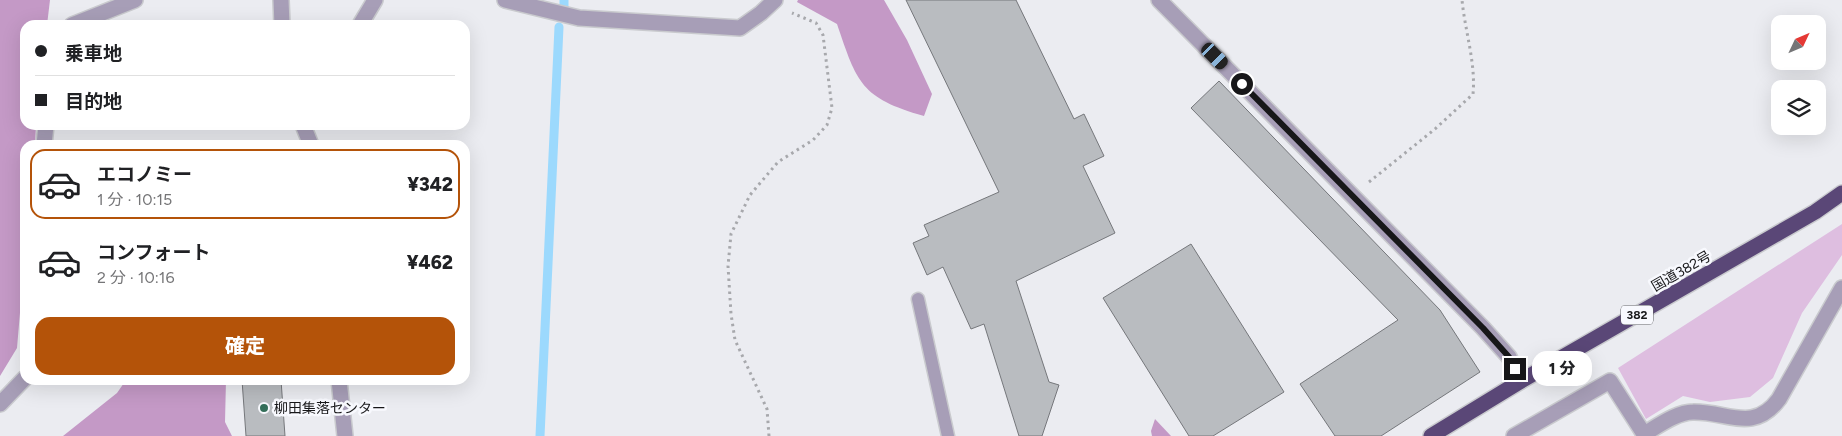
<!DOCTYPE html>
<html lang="ja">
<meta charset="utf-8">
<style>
:root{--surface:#fff;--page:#f2f2f2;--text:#202124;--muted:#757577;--line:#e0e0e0;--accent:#b45309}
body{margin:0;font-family:Figtree,"Noto Sans JP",sans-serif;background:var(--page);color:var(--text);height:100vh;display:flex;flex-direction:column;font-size:19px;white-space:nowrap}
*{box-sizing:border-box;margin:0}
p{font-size:16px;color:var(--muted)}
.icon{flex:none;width:28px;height:28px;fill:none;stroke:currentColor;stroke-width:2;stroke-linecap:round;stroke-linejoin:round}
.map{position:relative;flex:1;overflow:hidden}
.drawer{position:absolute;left:20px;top:140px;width:450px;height:245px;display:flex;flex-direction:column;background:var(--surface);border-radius:15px;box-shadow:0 5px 20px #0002}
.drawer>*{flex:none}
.banner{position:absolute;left:20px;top:20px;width:450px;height:110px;border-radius:15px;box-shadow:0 5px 20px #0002;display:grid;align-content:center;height:110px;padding:0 15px;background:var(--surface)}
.needle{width:32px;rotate:46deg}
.controls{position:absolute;left:1771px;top:15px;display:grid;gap:10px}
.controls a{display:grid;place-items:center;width:55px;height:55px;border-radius:10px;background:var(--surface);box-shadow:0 5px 20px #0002;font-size:25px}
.end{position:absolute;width:22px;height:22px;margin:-11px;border:6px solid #171719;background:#fff;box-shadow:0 0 0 2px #fff}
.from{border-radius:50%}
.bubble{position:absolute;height:35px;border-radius:15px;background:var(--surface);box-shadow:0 5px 20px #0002;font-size:16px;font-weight:800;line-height:35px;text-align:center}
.car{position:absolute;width:15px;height:30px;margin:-15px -8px;border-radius:6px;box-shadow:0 0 4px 1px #0007;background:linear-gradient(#222 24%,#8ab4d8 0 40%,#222 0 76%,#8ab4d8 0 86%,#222 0)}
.banner b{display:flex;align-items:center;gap:18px;height:48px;font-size:19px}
.banner b+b{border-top:1px solid var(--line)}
.banner i{width:12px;height:12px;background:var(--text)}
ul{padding:9px 0 0;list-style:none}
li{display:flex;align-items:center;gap:15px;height:70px;margin:0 10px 8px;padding:0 5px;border:2px solid transparent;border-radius:15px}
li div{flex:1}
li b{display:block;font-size:19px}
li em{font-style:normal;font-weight:800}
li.current{border-color:var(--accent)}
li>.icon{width:45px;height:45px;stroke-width:1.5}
.button{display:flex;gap:10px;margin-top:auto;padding:10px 15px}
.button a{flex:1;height:58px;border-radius:15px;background:var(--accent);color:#fff;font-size:20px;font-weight:800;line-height:58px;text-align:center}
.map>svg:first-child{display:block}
</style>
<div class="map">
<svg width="1842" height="436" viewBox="0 0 1842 436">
<rect width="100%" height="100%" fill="#ebecf1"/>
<path fill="#debee0" d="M 1842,224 L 1842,255 L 1802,313 L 1773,378 L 1750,397 L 1710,402 L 1683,396 L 1646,419 L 1618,368 Z"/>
<g fill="#c499c6">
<path d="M 0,0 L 50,0 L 47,25 L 25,25 L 25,125 L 36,125 L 35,145 L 25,145 L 25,254 L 17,348 L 0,376 Z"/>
<path d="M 798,0 L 884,0 L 907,40 L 932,94 L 924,116 C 861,98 857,83 837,24 L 797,2 Z"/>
<path d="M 126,380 L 226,380 L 225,422 L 232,436 L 63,436 L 117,393 Z"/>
<path d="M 1155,419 L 1171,436 L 1152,436 L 1151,431 Z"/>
</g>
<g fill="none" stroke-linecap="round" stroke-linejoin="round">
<g stroke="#9cd9fd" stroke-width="9">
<path d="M 564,8 L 564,0"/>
<path d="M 540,436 L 559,27"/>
</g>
</g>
<g fill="#b9bcc0" stroke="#75777b">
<path d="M 906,0 L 1016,0 L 1074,119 L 1084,114 L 1104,156 L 1083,166 L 1115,233 L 1016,281 L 1049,382 L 1059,385 L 1042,436 L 1019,436 L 984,324 L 971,329 L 943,267 L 927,275 L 913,243 L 929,236 L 924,225 L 999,192 Z"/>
<path d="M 1219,81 L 1440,310 L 1480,372 L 1381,436 L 1335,436 L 1300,384 L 1398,320 L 1191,108 Z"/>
<path d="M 1191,244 L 1284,392 L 1213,436 L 1189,436 L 1103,298 Z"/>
<path d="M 242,380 L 281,380 L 285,436 L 246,436 Z"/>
</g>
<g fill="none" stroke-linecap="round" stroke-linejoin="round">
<defs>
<path id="lane" d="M 918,299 L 948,436"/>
<g id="street">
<path d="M 281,0 L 282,25"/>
<path d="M 505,0 L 579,18 L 740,28 L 761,13 L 775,0"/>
<path d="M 1159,0 L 1483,328 L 1509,357 L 1521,381"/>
<path d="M 72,25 L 135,0"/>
<path d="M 360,25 L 375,0"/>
<path d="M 303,125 L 311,145"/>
<path d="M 44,145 L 46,125"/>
<path d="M 339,380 L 345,436"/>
<path d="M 0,404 L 25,378"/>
<path d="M 1514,436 L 1610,381 L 1644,434 C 1658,426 1677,412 1693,412 C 1727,411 1753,434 1779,399 L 1842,288"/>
</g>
<path id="highway" d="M 1431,436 L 1521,381 L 1815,212 L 1842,193"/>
</defs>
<use href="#lane" stroke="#c9cace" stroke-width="15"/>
<use href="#street" stroke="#c9cace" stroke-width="18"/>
<use href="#highway" stroke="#c9cace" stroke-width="18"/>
<g stroke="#a7a8ac" stroke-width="3" stroke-dasharray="2.5 4" stroke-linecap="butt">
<path d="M 1369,182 L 1435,129 L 1473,94 C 1476,64 1465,31 1462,0"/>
<path d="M 769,436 L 767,409 L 735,340 L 731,314 L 728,266 L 731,234 L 750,195 L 778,162 L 813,140 L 827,125 L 832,108 L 823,35 L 816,23 L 792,13"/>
</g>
<use href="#lane" stroke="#a79eb7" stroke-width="12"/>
<use href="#street" stroke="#a79eb7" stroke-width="15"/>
<use href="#highway" stroke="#5a4777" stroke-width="15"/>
</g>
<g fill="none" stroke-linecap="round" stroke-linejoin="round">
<path stroke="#171719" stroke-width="6" d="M 1242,84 L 1483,328 L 1509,357 L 1515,369"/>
</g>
<circle fill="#336e59" stroke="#f8f9fe" stroke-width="2" cx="264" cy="408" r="5"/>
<g text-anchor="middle" stroke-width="5" stroke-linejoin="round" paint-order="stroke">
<rect fill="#f8f9fe" stroke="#5a5b5e" stroke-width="1" x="1621" y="305.5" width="32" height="19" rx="4"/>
<g font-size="12" font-weight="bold" fill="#171719">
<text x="1637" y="319">382</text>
</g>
<g font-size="14" fill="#171719" stroke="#f8f9fe">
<text transform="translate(1681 271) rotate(-30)" y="5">国道382号</text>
</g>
<g font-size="14" fill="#171719" stroke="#f8f9fe" text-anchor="start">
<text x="274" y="413">柳田集落センター</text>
</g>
</g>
</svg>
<div class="controls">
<a><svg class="needle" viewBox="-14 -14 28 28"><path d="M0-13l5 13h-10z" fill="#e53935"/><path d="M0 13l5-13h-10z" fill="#757577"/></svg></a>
<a><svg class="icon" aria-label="layers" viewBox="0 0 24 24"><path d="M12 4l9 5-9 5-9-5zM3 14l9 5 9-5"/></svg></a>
</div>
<i class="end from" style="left:1242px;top:84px"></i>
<i class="end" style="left:1515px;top:369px"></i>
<div class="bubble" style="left:1532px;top:351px;width:60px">1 分</div>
<i class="car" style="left:1215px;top:56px;rotate:135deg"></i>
<div class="banner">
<b><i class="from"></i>乗車地</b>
<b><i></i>目的地</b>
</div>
<section class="drawer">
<ul>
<li class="current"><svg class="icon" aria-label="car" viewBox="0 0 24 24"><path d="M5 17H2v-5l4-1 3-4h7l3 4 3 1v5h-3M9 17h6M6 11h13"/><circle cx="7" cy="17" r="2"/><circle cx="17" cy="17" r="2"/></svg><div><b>エコノミー</b><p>1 分 · 10:15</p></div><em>¥342</em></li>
<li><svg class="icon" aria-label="car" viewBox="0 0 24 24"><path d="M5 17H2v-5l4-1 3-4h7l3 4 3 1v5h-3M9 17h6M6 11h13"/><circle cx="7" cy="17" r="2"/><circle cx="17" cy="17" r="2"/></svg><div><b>コンフォート</b><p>2 分 · 10:16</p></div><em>¥462</em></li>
</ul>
<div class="button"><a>確定</a></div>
</section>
</div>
